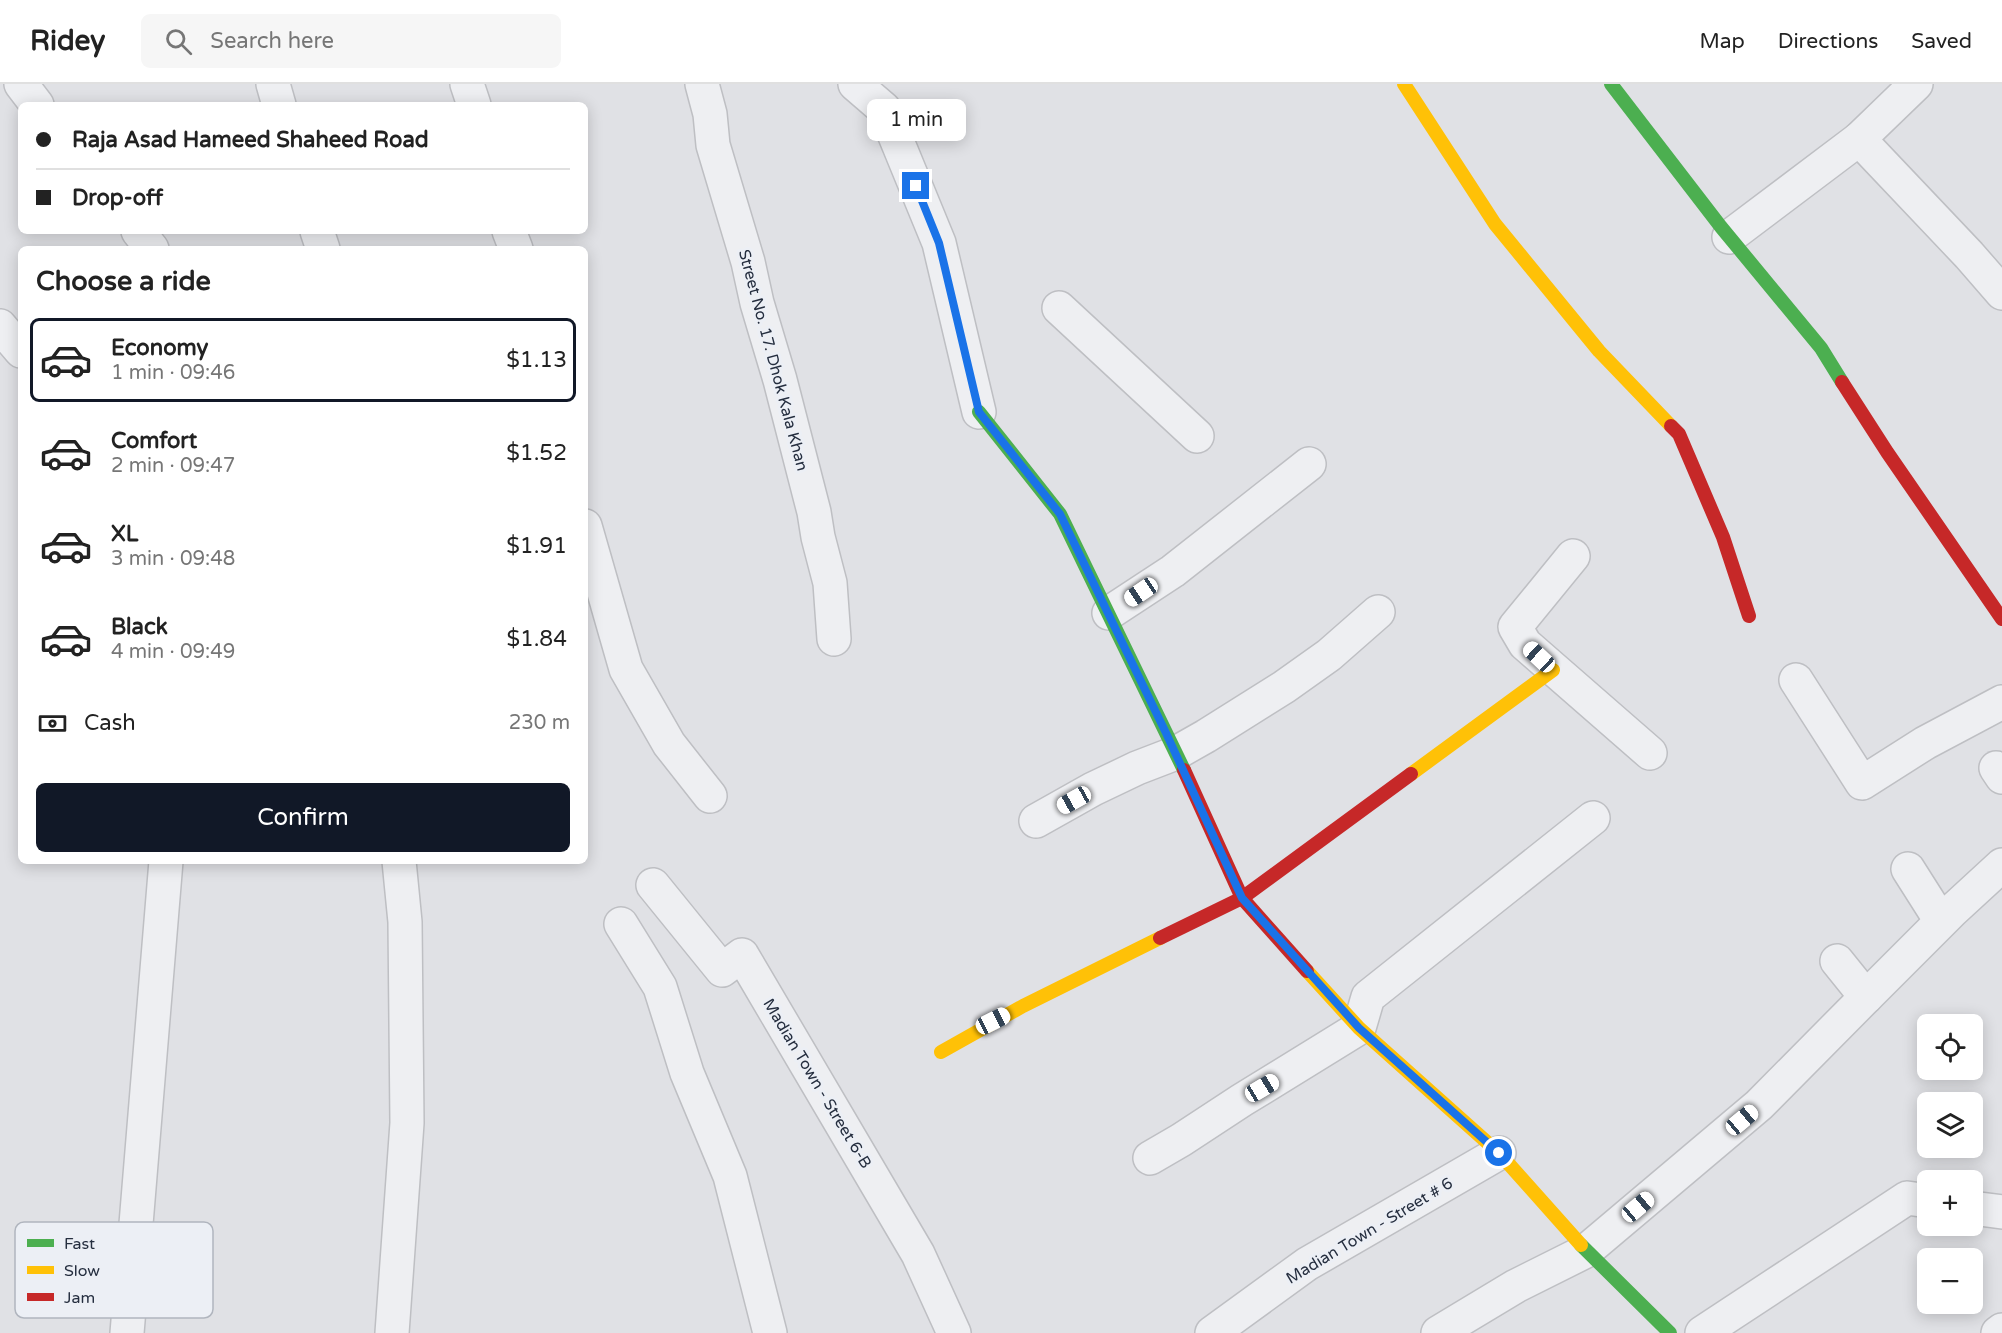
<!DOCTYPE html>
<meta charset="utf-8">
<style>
:root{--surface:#fff;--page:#f6f6f6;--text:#222;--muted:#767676;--line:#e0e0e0;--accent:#111827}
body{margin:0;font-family:"Varela Round",sans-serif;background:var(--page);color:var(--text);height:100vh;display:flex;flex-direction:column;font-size:22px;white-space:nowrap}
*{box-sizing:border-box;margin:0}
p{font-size:20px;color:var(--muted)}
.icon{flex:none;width:33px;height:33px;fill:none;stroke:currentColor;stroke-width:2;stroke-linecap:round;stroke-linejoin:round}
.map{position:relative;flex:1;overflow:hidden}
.side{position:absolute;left:18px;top:162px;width:570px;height:618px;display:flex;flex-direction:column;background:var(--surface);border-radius:9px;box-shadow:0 3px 15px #0003}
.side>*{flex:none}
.guide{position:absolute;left:18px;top:18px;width:570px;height:132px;border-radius:9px;box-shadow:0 3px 15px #0003;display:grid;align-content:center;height:132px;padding:0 18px;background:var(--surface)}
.tools{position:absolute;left:1917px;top:930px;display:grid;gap:12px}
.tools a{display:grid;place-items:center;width:66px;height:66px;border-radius:9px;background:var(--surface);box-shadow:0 3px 15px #0003;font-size:30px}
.end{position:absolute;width:27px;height:27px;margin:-14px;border:8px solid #1a73e8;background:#fff;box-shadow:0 0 0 3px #fff}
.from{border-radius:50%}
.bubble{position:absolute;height:42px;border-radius:9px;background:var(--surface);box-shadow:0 3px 15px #0003;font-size:20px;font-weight:600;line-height:42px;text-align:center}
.car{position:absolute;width:18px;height:36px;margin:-18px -9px;border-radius:8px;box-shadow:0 0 4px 2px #0007;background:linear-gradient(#fff 24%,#345 0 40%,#fff 0 76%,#345 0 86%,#fff 0)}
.guide b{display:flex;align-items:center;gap:21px;height:57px;font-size:22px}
.guide b+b{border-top:2px solid var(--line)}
.guide i{width:15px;height:15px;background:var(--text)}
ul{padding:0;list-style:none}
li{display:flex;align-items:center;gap:18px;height:84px;margin:0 12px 9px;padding:0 6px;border:3px solid transparent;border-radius:9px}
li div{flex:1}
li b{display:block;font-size:22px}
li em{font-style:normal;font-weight:600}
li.on{border-color:var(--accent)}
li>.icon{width:54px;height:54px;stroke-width:1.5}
h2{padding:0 18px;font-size:27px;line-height:72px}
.pay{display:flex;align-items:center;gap:15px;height:66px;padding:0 18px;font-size:22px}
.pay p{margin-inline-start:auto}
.primary-button{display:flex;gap:12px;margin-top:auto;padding:12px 18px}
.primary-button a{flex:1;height:69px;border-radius:9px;background:var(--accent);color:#fff;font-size:24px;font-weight:600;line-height:69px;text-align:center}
header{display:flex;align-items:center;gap:36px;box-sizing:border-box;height:84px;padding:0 30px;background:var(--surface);border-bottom:2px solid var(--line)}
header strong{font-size:28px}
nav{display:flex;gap:33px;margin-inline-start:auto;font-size:21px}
.search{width:420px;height:54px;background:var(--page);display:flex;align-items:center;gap:15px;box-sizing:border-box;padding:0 21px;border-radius:9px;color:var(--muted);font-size:22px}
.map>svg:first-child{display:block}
</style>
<header>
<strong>Ridey</strong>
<div class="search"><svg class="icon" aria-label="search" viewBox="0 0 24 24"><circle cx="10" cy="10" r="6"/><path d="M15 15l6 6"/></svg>Search here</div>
<nav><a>Map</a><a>Directions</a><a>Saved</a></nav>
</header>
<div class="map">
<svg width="2002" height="1249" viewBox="0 0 2002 1249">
<rect width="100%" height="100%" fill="#e0e1e5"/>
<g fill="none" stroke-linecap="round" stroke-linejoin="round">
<defs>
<g id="street">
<path d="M 21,0 L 37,21"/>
<path d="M 273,0 L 279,21"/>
<path d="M 467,0 L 474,21"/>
<path d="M 702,0 L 710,30 L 713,61 L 748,178 L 757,219 L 780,296 L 814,428 L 818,453 L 830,499 L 834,555"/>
<path d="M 855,0 L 884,25 L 939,159 L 979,328"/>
<path d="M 1859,55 L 1969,171 L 2002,209"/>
<path d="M 138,147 L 152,165"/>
<path d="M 317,147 L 323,165"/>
<path d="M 509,147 L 516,165"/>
<path d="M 1729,153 L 1859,55 L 1916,0"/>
<path d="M 1059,224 L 1197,352"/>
<path d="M 0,242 L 21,267"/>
<path d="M 585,442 L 626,585 L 669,660 L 710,712"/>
<path d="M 1573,472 L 1515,543 L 1525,560 L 1650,669"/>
<path d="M 1109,529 L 1173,487 L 1309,380"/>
<path d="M 1796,596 L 1862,699 L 1925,659 L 2002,618"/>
<path d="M 1996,684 L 2002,693"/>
<path d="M 1036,737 L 1093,705 L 1137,684 L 1176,669 L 1206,652 L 1284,603 L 1329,571 L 1378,528"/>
<path d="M 1908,785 L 1941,837"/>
<path d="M 653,801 L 722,886 L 742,871 L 918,1170 L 954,1249"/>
<path d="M 621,840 L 660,903 L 687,989 L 730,1092 L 770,1249"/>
<path d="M 1837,877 L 1866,913 L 1952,827 L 2002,781"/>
<path d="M 1150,1074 L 1181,1056 L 1242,1016 L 1359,944 L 1368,913 L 1593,734"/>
<path d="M 1972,1124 L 2002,1128"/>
<path d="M 127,1249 L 166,777"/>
<path d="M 392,1249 L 407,1039 L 405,838 L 399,777"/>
<path d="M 1212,1249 L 1307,1180 L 1499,1069"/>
<path d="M 1438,1249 L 1516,1202 L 1586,1167 L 1759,1021 L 1866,913"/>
<path d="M 1702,1249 L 1907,1114 L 1928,1117"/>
<path d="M 1998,1249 L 2002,1246"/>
</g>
</defs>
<use href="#street" stroke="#bebfc3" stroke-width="36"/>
<use href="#street" stroke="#eeeff2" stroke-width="33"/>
<g stroke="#4caf50" stroke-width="14">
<path d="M 1611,0 L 1721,143 L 1821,264 L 1842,298"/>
<path d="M 979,328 L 1060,430 L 1184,686"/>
<path d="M 1581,1161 L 1670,1249"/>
</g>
<g stroke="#ffc107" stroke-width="14">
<path d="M 1404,0 L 1495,140 L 1599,267 L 1671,342"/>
<path d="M 1411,690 L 1553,586"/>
<path d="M 1307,887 L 1359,944 L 1499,1069 L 1581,1161"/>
<path d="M 941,968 L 1023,922 L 1160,854"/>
</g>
<g stroke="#c62828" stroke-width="14">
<path d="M 1842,298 L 1887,368 L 2002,535"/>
<path d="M 1671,342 L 1679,350 L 1723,453 L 1749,532"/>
<path d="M 1184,686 L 1242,814 L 1307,887"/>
<path d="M 1160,854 L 1242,814 L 1411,690"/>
</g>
</g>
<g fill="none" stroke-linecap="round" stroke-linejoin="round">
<path stroke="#1a73e8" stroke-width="8" d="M 916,102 L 939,159 L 979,328 L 1060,430 L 1166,649 L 1242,814 L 1359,944 L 1499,1069"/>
</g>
<g text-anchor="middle" stroke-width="6" stroke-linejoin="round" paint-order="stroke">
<g font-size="16" fill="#252e3f" stroke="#eceff5">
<text transform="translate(774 276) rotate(75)" y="6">Street No. 17. Dhok Kala Khan</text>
<text transform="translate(818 999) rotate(59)" y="6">Madian Town - Street 6-B</text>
<text transform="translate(1369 1146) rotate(-31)" y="6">Madian Town - Street # 6</text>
</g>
</g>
<rect x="15" y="1138" width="198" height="96" rx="9" fill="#eceff5" stroke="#b0b5be" stroke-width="1.5"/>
<rect x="27" y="1155" width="27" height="8" fill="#4caf50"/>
<rect x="27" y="1182" width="27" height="8" fill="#ffc107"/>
<rect x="27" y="1209" width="27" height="8" fill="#c62828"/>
<g font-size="16" fill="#252e3f">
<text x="64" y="1165">Fast</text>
<text x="64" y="1192">Slow</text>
<text x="64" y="1219">Jam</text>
</g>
</svg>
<div class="tools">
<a><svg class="icon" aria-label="locate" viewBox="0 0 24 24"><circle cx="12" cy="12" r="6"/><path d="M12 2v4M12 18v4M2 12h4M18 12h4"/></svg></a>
<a><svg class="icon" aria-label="layers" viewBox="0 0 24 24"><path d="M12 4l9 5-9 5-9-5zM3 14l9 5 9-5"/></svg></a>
<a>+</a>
<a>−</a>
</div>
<i class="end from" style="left:1499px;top:1069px"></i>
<i class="end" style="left:916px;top:102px"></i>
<div class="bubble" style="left:867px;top:15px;width:99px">1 min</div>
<i class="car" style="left:1141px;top:508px;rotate:236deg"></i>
<i class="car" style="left:1539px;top:573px;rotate:313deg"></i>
<i class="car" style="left:1074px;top:716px;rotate:241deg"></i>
<i class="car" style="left:993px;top:937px;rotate:63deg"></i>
<i class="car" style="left:1262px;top:1004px;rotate:59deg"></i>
<i class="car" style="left:1742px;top:1036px;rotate:50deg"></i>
<i class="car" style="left:1638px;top:1123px;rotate:50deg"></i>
<div class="guide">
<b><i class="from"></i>Raja Asad Hameed Shaheed Road</b>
<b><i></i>Drop-off</b>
</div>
<section class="side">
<h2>Choose a ride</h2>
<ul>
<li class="on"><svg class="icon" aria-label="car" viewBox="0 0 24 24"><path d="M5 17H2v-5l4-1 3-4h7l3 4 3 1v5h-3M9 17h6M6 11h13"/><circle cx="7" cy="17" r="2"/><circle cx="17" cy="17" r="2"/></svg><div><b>Economy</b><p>1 min · 09:46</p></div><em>$1.13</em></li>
<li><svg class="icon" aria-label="car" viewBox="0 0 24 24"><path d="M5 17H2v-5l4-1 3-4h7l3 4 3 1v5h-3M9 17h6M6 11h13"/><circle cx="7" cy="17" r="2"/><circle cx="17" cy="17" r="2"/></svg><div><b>Comfort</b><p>2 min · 09:47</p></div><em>$1.52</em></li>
<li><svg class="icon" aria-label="car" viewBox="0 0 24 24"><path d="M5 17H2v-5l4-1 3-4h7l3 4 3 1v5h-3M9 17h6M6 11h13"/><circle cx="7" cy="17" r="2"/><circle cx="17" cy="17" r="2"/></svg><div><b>XL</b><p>3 min · 09:48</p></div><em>$1.91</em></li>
<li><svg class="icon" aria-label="car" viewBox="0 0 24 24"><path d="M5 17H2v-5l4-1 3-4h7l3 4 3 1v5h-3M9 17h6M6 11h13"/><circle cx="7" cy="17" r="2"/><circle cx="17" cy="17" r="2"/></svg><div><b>Black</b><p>4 min · 09:49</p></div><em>$1.84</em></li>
</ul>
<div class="pay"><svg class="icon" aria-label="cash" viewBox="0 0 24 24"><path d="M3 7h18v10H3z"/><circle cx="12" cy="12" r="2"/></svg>Cash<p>230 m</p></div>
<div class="primary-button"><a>Confirm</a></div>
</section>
</div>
